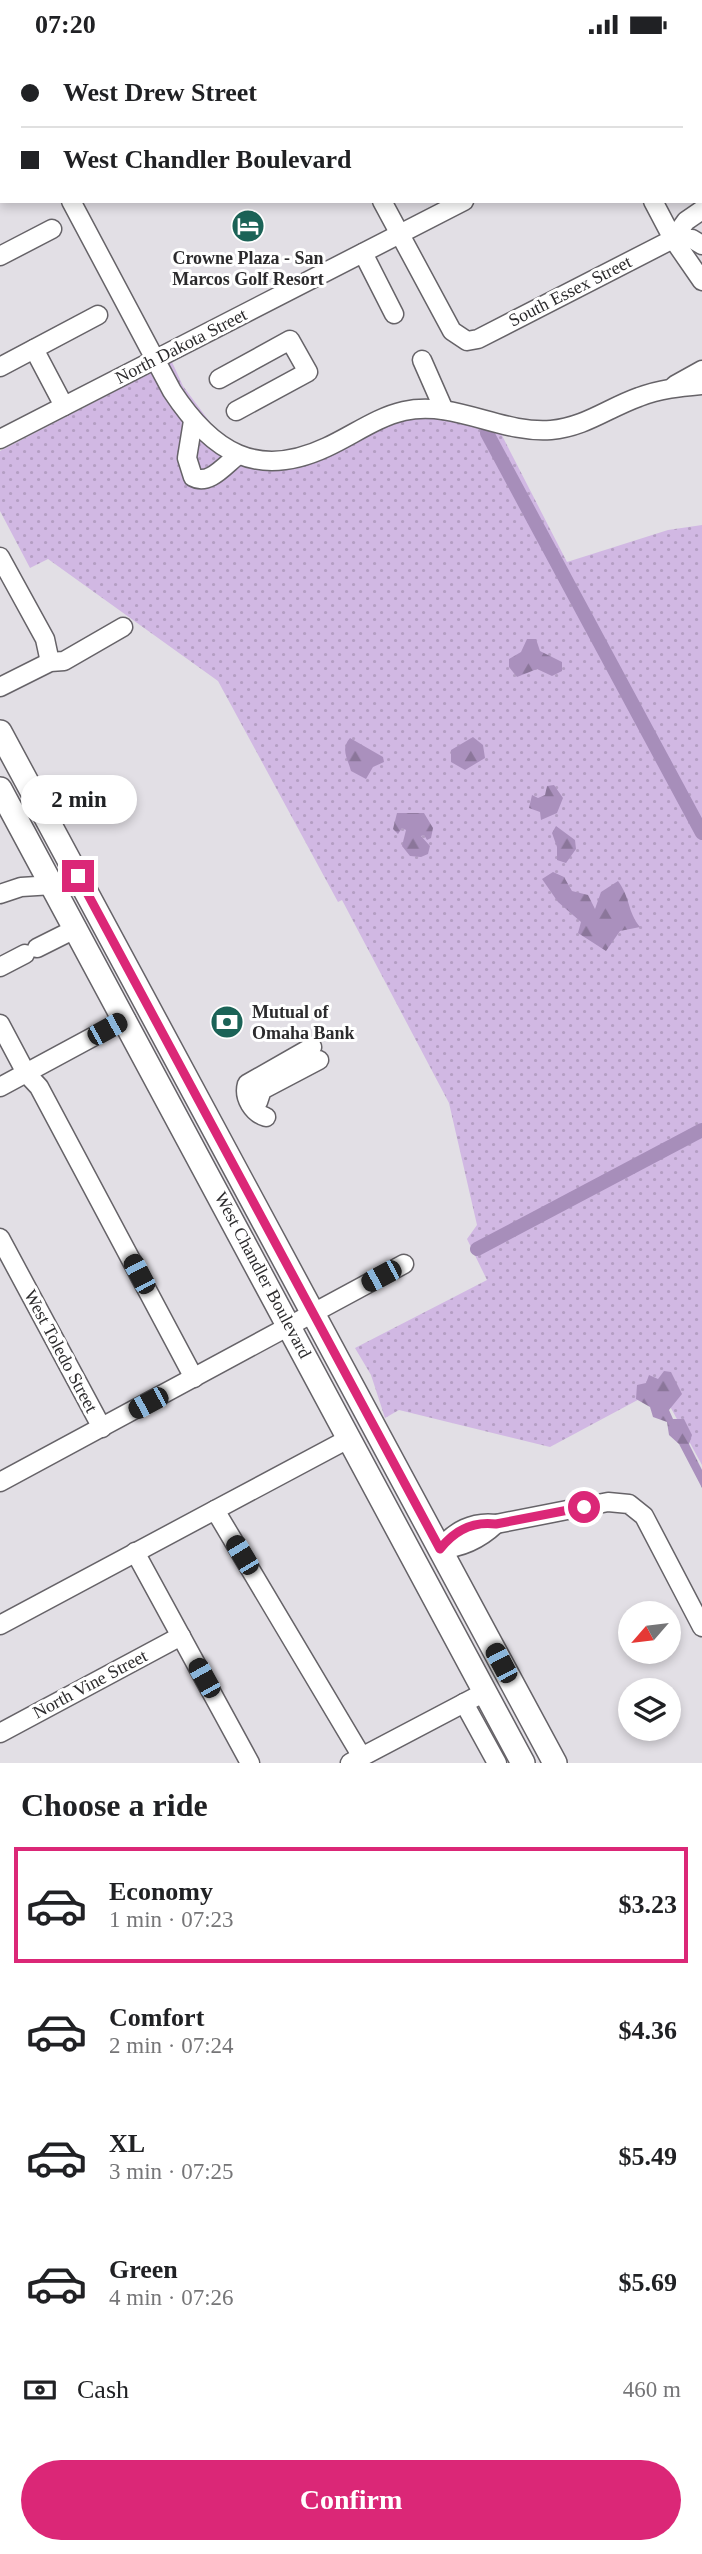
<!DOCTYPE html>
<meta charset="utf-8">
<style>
:root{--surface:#fff;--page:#f2f2f2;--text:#202124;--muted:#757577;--line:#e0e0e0;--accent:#db2777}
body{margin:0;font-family:"Times New Roman",serif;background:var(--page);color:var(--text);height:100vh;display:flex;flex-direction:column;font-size:26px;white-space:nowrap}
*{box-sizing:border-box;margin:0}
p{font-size:23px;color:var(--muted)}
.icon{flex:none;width:38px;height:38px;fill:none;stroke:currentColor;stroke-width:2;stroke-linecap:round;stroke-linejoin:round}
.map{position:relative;height:1714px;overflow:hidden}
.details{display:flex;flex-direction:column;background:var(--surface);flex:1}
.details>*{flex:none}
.hud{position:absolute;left:0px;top:0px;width:704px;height:154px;box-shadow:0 4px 10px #0003;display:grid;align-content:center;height:154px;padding:0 21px;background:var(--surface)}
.needle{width:46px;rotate:242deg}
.fabs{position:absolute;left:618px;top:1552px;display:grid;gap:14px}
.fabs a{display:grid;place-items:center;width:63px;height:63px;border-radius:50%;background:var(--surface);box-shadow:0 4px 10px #0003;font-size:35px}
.end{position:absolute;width:32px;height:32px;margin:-16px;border:9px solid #db2777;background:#fff;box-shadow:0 0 0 4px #fff}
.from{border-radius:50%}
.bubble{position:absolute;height:49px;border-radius:24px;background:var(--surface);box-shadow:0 4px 10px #0003;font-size:23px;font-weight:800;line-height:49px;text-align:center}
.car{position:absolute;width:21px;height:42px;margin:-21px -10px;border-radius:9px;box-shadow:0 0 5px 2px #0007;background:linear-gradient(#222 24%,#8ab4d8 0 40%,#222 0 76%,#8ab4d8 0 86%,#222 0)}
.hud b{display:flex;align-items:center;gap:24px;height:66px;font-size:26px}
.hud b+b{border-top:2px solid var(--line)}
.hud i{width:18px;height:18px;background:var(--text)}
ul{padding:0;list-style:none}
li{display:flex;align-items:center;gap:21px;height:116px;margin:0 14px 10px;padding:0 7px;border:4px solid transparent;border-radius:0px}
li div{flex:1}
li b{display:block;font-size:26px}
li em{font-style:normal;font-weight:800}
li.selected{border-color:var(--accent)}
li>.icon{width:63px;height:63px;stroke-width:1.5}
h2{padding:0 21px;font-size:32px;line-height:84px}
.pay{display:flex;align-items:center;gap:18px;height:77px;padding:0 21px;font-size:26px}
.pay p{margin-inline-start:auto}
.cta{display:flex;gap:14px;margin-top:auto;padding:14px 21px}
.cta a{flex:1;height:80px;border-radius:42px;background:var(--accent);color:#fff;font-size:28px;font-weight:800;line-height:80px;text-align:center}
.status{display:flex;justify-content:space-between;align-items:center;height:49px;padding:0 35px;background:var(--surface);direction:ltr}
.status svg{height:19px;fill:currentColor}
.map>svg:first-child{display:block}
</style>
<div class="status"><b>07:20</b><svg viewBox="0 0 49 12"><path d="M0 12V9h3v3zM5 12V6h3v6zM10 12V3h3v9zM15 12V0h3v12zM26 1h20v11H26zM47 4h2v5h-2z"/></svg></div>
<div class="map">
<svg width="702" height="1714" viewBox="0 0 702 1714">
<defs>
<pattern id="grass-dots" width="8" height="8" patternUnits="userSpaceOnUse" patternTransform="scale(1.75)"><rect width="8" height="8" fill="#d1b8e3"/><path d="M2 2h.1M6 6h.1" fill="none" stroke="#b49ec3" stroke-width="1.8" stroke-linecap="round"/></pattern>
<pattern id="forest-firs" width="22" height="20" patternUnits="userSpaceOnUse" patternTransform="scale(1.75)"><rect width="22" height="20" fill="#aa90bd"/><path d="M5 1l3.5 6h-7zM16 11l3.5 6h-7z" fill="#8b769a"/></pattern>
</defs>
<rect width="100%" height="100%" fill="#e2dfe5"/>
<path fill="url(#grass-dots)" d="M 172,313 L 183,337 L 221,388 L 238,399 L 296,410 L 405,362 L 494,371 L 567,513 L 668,481 L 702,476 L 702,1416 L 660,1339 L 550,1398 L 399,1361 L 385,1369 L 371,1326 L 355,1299 L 487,1231 L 467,1190 L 477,1176 L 449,1054 L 342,851 L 338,853 L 218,632 L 48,510 L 30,519 L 0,462 L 0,402 Z"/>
<g fill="url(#forest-firs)">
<path d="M 527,590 L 536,590 L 540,602 L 562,613 L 562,622 L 552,627 L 537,620 L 517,628 L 509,618 L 509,610 L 521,603 Z"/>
<path d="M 473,688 L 483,696 L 485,709 L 465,721 L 451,713 L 451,701 Z"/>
<path d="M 350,689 L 383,708 L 384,713 L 373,718 L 366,730 L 351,722 C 348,710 340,700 350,689 Z"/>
<path d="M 554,736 L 563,749 L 557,764 L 541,771 L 540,763 L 529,759 L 532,746 L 538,749 L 545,746 L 547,737 Z"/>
<path d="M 397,764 L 424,764 L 433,779 L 431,789 L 427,791 L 424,786 L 421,787 L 430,797 L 428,805 L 421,808 L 410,807 L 402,797 L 406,781 L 402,779 L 398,785 L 393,780 Z"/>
<path d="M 556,777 L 575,791 L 576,800 L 566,814 L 557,811 L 557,798 L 552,784 Z"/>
<path d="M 553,823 L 564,828 L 572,842 L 588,846 L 595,860 L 601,843 L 618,832 C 631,850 627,862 640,878 L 620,882 L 606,902 L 578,884 L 581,873 L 558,853 L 542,830 Z"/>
<path d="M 664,1322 L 671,1323 L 682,1345 L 669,1361 L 673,1370 L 684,1370 L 692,1386 L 689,1395 L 702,1421 L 702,1439 L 679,1395 L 669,1386 L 667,1373 L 653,1368 L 650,1358 L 636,1350 L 637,1336 L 646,1334 L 649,1326 L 658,1330 Z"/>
</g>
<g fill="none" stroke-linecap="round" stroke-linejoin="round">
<g stroke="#a78eba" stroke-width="14">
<path d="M 487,384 L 702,784"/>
<path d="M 477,1200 L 702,1081"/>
</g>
<defs>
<g id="minor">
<path d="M 298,0 L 299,2"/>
<path d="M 570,0 L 571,2"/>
<path d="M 690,0 L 691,2"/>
<path d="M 0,18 L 2,21"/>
<path d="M 0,132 L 2,132"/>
<path d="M 71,152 L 172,342 C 212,403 257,431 327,398 C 353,386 377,368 404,362 C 455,351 501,385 551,381 C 585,378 608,359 639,348 C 660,340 680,338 702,336"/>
<path d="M 382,152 L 452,282 L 467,292 L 478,290 L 673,190 L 686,172 L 702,161"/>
<path d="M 653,152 L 673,190 L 702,232"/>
<path d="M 673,190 L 692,190 L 702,196"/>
<path d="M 363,204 L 394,265"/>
<path d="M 0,207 L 52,180"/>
<path d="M 34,300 L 64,357"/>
<path d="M 422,311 L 444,361"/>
<path d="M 0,318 L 98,266"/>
<path d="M 219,330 L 290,291 L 308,323 L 236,362"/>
<path d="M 675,336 L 702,321"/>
<path d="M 193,372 L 187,409 L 193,428 C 209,437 225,416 238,406"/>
<path d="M 0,390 L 464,152"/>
<path d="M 0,508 L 45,590 L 50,613"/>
<path d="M 0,638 L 50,613 L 64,612 L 123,578"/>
<path d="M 0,845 L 21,838 L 53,836"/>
<path d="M 37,899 L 77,879"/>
<path d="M 0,918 L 25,905"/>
<path d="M 0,975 L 26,1024 L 39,1038 L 194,1329"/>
<path d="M 0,1038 L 126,970"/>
<path d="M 258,1053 L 262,1041 L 319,1011"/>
<path d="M 266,1068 C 253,1064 243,1049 247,1035 L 312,998"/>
<path d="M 0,1189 L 102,1379"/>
<path d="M 0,1433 L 404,1215"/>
<path d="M 215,1461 L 350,1389"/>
<path d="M 440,1500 C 454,1482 473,1472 496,1475 L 608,1453 L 629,1455 L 644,1467 L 702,1578"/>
<path d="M 440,1500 C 462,1499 480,1490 496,1475"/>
<path d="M 135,1503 L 250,1714"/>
<path d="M 0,1576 L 215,1461 L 362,1708"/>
<path d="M 464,1654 L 497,1714"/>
<path d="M 0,1684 L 181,1587"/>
<path d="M 350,1714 L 485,1643"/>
</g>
<g id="major">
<path d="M 0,683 L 555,1714"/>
<path d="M 0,740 L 523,1714"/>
</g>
</defs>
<use href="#minor" stroke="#666368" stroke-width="21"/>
<use href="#major" stroke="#666368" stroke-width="26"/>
<use href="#minor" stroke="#fff" stroke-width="18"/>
<use href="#major" stroke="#fff" stroke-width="23"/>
</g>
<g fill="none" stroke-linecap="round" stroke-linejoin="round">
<path stroke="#db2777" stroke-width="9" d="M 78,827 L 440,1500 C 454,1482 473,1472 496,1475 L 584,1458"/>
</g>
<defs>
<symbol id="hotel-disc" viewBox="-11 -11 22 22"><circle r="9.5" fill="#1b6357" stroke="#fff"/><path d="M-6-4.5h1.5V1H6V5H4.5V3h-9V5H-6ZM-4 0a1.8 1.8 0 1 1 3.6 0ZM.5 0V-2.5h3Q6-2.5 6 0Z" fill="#fff"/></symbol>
<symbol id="bank-disc" viewBox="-11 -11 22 22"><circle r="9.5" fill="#1b6357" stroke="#fff"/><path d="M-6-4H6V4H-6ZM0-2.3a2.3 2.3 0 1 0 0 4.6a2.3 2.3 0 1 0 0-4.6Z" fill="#fff"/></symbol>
</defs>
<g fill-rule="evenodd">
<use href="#hotel-disc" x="229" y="158" width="38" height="38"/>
<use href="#bank-disc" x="208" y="954" width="38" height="38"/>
</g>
<g text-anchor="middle" stroke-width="6" stroke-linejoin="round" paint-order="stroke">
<g font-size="18" font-weight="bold" fill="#2c2b2d" stroke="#fff">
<text x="248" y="215">Crowne Plaza - San<tspan x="248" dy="21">Marcos Golf Resort</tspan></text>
<text x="252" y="969" text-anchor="start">Mutual of<tspan x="252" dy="21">Omaha Bank</tspan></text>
</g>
<g font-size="18" fill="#2c2b2d" stroke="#fff">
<text transform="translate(570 242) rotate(-27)" y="6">South Essex Street</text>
<text transform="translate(181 297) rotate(-27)" y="6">North Dakota Street</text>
<text transform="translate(263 1226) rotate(62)" y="6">West Chandler Boulevard</text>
<text transform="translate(61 1302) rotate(62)" y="6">West Toledo Street</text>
<text transform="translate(90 1635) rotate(-28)" y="6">North Vine Street</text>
</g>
</g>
</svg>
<div class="fabs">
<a><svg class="needle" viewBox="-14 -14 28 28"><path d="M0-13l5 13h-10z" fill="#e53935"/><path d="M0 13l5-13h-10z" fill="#757577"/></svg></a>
<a><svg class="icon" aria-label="layers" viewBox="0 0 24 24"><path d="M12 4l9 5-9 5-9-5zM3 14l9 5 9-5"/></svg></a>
</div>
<i class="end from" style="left:584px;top:1458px"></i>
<i class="end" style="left:78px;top:827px"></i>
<div class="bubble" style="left:21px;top:726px;width:116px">2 min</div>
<i class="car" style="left:107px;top:980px;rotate:61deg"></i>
<i class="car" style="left:139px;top:1225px;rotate:332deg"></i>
<i class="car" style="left:381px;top:1227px;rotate:242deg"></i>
<i class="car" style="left:148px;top:1354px;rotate:242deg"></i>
<i class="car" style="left:242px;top:1506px;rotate:329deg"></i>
<i class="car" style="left:501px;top:1614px;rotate:332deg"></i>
<i class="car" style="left:204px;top:1629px;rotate:331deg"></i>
<div class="hud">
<b><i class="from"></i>West Drew Street</b>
<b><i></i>West Chandler Boulevard</b>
</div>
</div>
<section class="details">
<h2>Choose a ride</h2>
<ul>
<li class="selected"><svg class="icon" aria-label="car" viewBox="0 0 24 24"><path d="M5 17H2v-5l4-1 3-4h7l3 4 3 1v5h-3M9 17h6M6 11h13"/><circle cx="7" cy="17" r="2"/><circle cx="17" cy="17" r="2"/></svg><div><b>Economy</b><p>1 min · 07:23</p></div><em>$3.23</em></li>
<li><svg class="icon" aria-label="car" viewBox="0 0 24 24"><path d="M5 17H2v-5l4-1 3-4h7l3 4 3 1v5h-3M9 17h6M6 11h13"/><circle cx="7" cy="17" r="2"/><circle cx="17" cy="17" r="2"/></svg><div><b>Comfort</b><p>2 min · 07:24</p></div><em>$4.36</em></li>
<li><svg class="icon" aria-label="car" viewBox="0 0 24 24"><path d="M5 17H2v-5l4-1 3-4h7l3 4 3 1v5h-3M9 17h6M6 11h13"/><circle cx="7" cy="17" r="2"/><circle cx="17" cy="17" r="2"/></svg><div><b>XL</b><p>3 min · 07:25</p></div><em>$5.49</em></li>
<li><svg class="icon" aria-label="car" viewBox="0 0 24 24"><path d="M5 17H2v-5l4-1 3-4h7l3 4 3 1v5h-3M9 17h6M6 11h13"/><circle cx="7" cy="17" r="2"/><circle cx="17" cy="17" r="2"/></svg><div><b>Green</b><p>4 min · 07:26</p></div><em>$5.69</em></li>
</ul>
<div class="pay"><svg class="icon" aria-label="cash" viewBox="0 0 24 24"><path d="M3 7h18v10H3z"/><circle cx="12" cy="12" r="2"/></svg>Cash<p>460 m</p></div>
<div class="cta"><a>Confirm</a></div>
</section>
